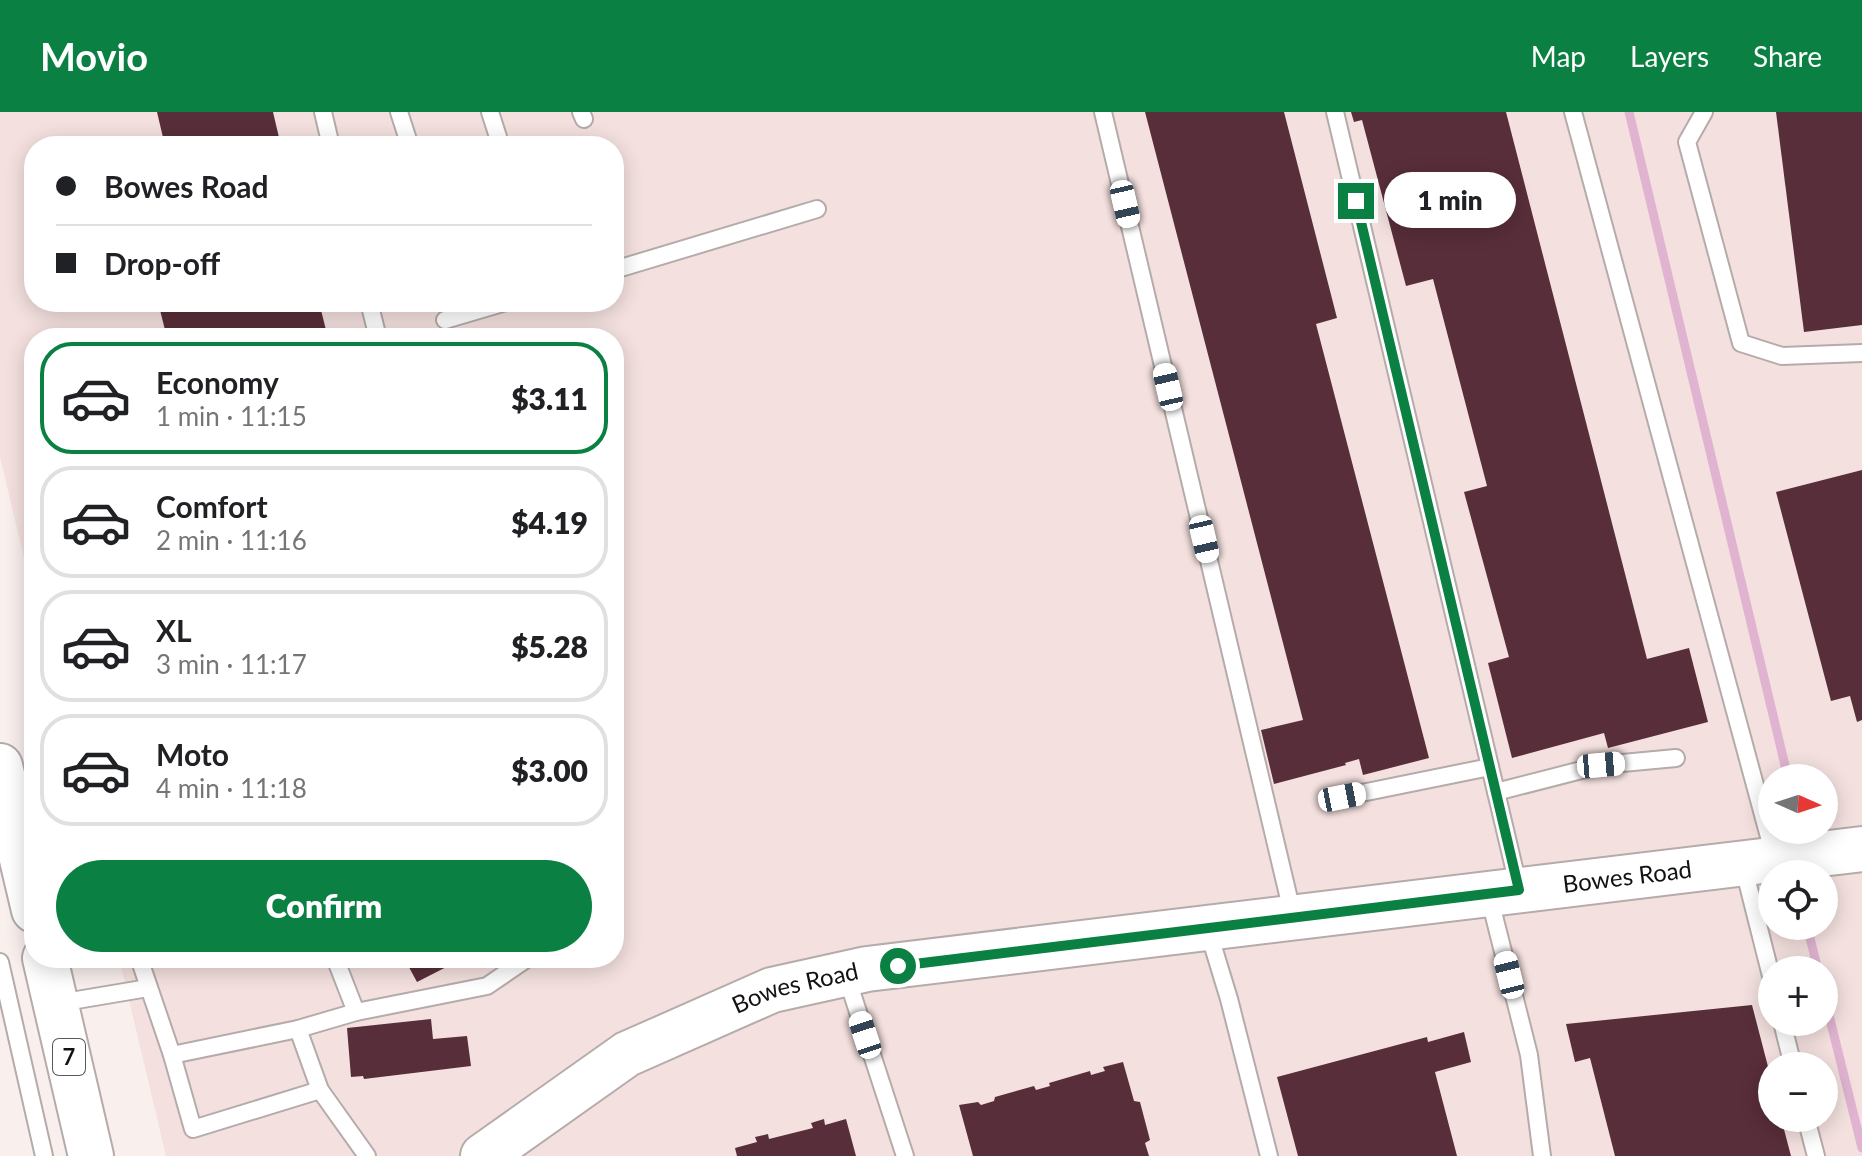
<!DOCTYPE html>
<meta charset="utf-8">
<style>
:root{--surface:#fff;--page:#f6f6f6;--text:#202124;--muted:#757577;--line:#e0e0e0;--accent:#0b8043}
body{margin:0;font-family:Lato,sans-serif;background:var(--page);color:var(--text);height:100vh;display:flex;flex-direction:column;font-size:30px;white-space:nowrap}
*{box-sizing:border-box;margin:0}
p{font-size:26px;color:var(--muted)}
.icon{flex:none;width:44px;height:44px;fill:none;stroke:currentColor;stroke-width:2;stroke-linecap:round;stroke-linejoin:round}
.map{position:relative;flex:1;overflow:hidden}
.drawer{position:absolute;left:24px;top:216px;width:600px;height:640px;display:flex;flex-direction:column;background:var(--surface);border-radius:32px;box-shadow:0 4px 20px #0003}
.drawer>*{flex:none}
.guide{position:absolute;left:24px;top:24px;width:600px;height:176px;border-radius:32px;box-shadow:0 4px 20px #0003;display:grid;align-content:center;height:176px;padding:0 32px;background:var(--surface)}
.needle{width:52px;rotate:93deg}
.buttons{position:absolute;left:1758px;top:652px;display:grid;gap:16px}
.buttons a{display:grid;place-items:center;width:80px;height:80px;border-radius:50%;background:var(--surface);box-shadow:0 4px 20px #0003;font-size:40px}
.end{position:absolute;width:36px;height:36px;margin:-18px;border:10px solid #0b8043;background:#fff;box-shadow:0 0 0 4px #fff}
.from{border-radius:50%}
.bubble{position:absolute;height:56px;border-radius:28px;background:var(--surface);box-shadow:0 4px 20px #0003;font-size:26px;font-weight:800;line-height:56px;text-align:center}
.car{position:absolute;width:24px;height:48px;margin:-24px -12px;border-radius:10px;box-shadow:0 0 6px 2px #0007;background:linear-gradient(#fff 24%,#345 0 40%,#fff 0 76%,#345 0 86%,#fff 0)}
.guide b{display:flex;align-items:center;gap:28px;height:76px;font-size:30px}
.guide b+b{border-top:2px solid var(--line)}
.guide i{width:20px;height:20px;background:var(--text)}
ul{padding:14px 0 0;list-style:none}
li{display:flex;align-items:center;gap:24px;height:112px;margin:0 16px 12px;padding:0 16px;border:4px solid var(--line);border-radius:32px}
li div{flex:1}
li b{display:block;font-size:30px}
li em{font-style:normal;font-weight:800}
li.current{border-color:var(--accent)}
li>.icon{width:72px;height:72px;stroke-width:1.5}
.button{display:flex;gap:16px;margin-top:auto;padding:16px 32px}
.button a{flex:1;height:92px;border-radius:48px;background:var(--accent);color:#fff;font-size:32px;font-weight:800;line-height:92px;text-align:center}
header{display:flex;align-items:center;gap:48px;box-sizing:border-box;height:112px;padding:0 40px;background:var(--accent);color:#fff}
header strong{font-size:38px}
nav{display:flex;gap:44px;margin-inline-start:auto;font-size:28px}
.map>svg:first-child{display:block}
</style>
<header>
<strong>Movio</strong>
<nav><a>Map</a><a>Layers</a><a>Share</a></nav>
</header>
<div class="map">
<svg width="1862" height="1044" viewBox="0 0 1862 1044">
<rect width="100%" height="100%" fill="#f9efed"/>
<path fill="#f4e1df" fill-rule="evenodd" d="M 0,0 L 1862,0 L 1862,1044 L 166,1044 L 119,846 L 614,846 L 614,226 L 34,226 L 34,488 L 0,345 ZM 34,34 L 614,34 L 614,190 L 34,190 ZM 1772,666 L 1824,666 L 1824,718 L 1772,718 ZM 1772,762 L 1824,762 L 1824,814 L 1772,814 ZM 1772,858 L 1824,858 L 1824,910 L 1772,910 ZM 1772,954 L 1824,954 L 1824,1006 L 1772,1006 Z"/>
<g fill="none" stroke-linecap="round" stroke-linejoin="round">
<g stroke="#e0b4d1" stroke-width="9">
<path d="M 1629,0 L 1788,666"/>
<path d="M 1810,826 L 1818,858"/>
<path d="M 1824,883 L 1862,1036"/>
</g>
</g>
<g fill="#582e3a">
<path d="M 157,0 L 273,0 L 281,34 L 165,34 Z"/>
<path d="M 1145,0 L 1284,0 L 1337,206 L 1316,212 L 1429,646 L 1363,663 L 1359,647 L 1345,651 L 1346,653 L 1274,672 L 1261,618 L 1303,608 Z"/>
<path d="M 1351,0 L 1506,0 L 1647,547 L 1689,536 L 1708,610 L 1608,636 L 1604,621 L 1512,646 L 1488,551 L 1509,545 L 1464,380 L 1487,374 L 1433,167 L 1406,174 L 1362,8 L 1354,10 Z"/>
<path d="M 1776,0 L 1862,0 L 1862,213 L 1804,220 Z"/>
<path d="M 158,190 L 319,190 L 328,226 L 167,226 Z"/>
<path d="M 1862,358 L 1862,608 L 1857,610 L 1850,584 L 1831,589 L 1776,380 Z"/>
<path d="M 404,846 L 464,846 L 417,870 Z"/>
<path d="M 1752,893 L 1772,970 L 1772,1006 L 1781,1006 L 1791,1044 L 1615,1044 L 1590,946 L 1575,950 L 1566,912 Z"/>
<path d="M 431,907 L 433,927 L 467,924 L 471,954 L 364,967 L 363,964 L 351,965 L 347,916 Z"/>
<path d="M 1464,920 L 1471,950 L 1435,960 L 1457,1044 L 1298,1044 L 1277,965 L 1427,925 L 1428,930 Z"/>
<path d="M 1123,950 L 1134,989 L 1140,990 L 1150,1028 L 1145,1031 L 1149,1044 L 973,1044 L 959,993 L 978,990 L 981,993 L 994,989 L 995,985 L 1034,974 L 1036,978 L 1050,974 L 1049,971 L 1090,959 L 1091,963 L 1105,959 L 1103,955 Z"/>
<path d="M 824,1007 L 825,1013 L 846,1007 L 856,1044 L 737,1044 L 735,1036 L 757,1030 L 755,1025 L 768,1022 L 769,1027 L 813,1016 L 811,1011 Z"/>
</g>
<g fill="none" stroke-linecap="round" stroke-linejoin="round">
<defs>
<g id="lane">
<path d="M 323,0 L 331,34"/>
<path d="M 399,0 L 410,34"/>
<path d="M 490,0 L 499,28"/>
<path d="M 581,0 L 584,7"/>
<path d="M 1103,0 L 1293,804"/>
<path d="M 1335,0 L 1519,777"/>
<path d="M 1573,0 L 1775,747"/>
<path d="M 1704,0 L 1687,30 L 1741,231 L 1782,244 L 1862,241"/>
<path d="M 614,158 L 817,97"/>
<path d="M 369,190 L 378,226"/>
<path d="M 445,208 L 506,190"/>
<path d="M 1496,680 L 1601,653 L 1676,646"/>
<path d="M 1342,685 L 1490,655"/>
<path d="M 1743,753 L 1772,868"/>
<path d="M 1489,784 L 1529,943 L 1542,1044"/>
<path d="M 1208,818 L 1229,887 L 1269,1044"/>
<path d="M 139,846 L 172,943 L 193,1017 L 320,978"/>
<path d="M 335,846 L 356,900 L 298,917 L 320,978 L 367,1044"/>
<path d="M 0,850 L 44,1044"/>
<path d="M 846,863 L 905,1044"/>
<path d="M 59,891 L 148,876"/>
<path d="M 356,900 L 487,874 L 528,846"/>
<path d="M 1782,910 L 1793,954"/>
<path d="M 172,943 L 298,917"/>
<path d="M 1806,1006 L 1816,1044"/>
</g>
<g id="secondary">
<path id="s1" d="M 483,1044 L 627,942 L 772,878 L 867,857 L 1862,737"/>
</g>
<g id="primary">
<path d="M 0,654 L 34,798"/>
<path d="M 45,846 L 91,1044"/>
</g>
</defs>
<use href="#lane" stroke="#b5abaa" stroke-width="20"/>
<use href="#secondary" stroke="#b5abaa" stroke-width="48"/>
<use href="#primary" stroke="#b5abaa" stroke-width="48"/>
<use href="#lane" stroke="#fff" stroke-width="16"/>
<use href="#secondary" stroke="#fff" stroke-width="44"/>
<use href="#primary" stroke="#fff" stroke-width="44"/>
</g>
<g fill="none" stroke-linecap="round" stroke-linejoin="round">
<path stroke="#0b8043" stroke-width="10" d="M 898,854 L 1519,778 L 1356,89"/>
</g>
<g text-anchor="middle" stroke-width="8" stroke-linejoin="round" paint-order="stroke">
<rect fill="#fff" stroke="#5a5858" stroke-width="2" x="53" y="927" width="32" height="36" rx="6"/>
<g font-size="22" font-weight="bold" fill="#141110">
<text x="69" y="953">7</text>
</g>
<g font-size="24" fill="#141110" stroke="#fff">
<text dy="8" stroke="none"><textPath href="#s1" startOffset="1198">Bowes Road</textPath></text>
<text dy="8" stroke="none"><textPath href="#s1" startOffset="358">Bowes Road</textPath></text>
</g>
</g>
</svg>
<div class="buttons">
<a><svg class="needle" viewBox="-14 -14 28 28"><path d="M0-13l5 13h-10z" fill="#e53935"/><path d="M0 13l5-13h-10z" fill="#757577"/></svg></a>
<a><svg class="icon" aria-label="locate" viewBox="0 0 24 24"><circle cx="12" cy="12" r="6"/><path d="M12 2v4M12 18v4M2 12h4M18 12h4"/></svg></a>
<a>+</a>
<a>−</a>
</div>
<i class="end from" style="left:898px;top:854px"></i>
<i class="end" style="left:1356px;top:89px"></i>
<div class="bubble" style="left:1384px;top:60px;width:132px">1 min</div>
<i class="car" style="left:1125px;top:92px;rotate:167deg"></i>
<i class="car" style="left:1168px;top:275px;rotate:347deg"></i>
<i class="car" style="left:1204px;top:427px;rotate:167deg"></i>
<i class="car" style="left:1601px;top:653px;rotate:85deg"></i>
<i class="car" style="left:1342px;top:685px;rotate:79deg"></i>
<i class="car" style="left:1509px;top:863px;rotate:346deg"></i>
<i class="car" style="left:865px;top:923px;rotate:342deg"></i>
<div class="guide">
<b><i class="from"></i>Bowes Road</b>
<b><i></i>Drop-off</b>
</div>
<section class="drawer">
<ul>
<li class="current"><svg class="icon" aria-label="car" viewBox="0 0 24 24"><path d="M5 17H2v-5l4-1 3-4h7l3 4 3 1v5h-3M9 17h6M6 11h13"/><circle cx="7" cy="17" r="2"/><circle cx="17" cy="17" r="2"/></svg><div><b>Economy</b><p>1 min · 11:15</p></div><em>$3.11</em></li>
<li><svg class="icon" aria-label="car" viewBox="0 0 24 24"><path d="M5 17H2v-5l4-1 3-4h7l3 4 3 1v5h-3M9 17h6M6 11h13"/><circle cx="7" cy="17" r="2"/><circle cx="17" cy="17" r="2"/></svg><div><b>Comfort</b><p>2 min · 11:16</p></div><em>$4.19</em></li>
<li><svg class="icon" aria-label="car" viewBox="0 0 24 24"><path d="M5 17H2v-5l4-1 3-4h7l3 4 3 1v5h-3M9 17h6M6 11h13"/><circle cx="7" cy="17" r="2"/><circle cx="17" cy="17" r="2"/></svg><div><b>XL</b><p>3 min · 11:17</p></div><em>$5.28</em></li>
<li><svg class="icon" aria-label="car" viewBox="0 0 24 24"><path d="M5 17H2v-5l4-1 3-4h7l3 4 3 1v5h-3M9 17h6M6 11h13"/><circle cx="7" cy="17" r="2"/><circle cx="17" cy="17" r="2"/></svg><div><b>Moto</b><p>4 min · 11:18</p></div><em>$3.00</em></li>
</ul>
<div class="button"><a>Confirm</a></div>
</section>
</div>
